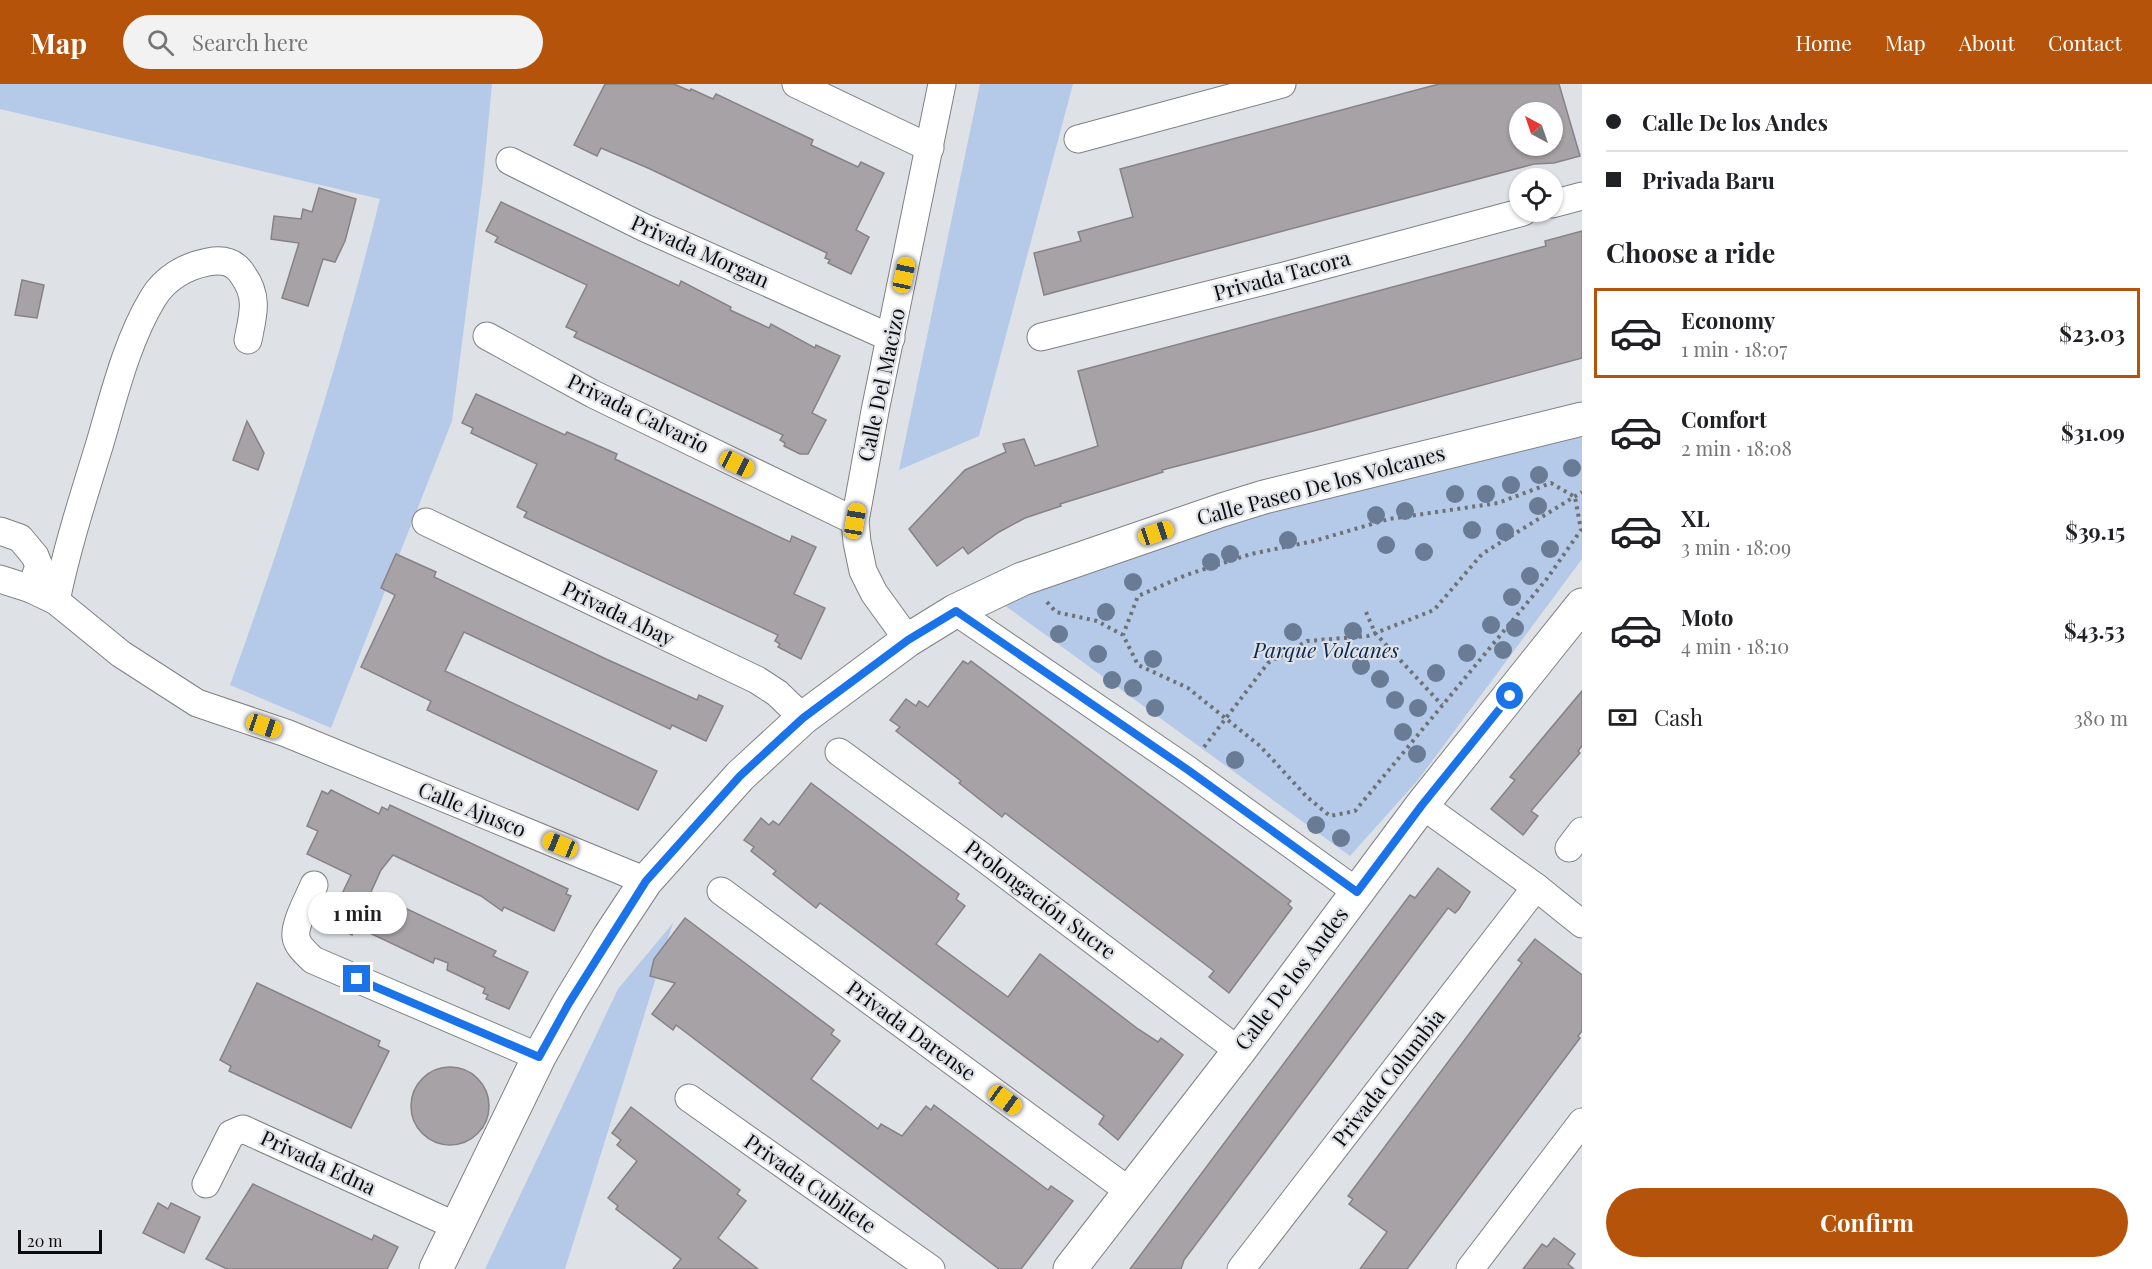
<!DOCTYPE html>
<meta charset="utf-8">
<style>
:root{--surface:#fff;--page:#f2f2f2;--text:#202124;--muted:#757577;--line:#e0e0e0;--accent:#b45309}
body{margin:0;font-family:"Playfair Display",serif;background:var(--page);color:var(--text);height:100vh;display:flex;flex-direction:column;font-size:22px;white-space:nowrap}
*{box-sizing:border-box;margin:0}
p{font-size:20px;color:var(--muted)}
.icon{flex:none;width:33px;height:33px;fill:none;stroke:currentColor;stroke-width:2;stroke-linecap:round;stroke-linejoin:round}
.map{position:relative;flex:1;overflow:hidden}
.sheet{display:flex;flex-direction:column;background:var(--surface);width:570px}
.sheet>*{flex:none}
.guide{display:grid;align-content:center;height:132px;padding:0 24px;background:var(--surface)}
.needle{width:39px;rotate:320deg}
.buttons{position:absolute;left:1509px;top:18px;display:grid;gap:12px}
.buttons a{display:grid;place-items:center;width:54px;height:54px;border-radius:50%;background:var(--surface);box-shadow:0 2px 4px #0004;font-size:30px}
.scale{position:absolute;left:18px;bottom:15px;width:84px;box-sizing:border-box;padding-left:6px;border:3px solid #0b0c0d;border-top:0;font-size:16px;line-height:21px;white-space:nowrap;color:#0b0c0d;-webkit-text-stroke:4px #dee1e6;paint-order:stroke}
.end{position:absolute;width:27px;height:27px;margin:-14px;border:8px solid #1a73e8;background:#fff;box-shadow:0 0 0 3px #fff}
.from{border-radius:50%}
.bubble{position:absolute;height:42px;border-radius:21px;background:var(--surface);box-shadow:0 2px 4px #0004;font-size:20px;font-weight:700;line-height:42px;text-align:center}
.car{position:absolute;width:18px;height:36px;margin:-18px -9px;border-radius:8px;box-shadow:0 0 4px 2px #0007;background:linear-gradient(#f5c518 24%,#345 0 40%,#f5c518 0 76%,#345 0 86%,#f5c518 0)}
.guide b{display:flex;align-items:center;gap:21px;height:57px;font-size:22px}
.guide b+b{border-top:2px solid var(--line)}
.guide i{width:15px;height:15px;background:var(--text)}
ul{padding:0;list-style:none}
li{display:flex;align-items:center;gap:18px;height:90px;margin:0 12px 9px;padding:0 12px;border:3px solid transparent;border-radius:0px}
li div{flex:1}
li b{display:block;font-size:22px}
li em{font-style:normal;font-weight:700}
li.active{border-color:var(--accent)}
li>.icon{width:54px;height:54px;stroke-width:1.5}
h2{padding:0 24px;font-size:27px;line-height:72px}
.pay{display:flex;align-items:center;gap:15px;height:66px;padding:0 24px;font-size:22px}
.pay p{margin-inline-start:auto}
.primary-button{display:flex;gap:12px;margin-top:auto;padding:12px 24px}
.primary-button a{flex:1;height:69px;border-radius:36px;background:var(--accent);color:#fff;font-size:24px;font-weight:700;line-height:69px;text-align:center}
header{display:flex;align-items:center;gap:36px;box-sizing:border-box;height:84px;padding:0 30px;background:var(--accent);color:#fff}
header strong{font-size:28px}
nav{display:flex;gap:33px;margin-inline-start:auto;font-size:21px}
.search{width:420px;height:54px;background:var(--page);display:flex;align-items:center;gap:15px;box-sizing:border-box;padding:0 21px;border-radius:33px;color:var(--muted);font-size:22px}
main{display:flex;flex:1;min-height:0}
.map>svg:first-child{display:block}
</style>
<header>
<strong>Map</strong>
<div class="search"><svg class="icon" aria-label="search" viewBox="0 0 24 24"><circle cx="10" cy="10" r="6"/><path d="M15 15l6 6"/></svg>Search here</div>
<nav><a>Home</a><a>Map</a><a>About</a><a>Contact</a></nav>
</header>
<main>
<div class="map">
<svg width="1582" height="1185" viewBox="0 0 1582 1185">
<rect width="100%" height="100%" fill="#dee1e6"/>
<g fill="#b5cae8">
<path d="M 0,0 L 492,0 L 483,95 L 452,337 L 331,644 L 230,601 C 288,442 339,279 380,115 L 0,25 Z"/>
<path d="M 980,0 L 1073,0 L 979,352 L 899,386 Z"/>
<path d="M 1582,348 L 1582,475 L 1418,696 L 1350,772 L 992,512 L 1266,425 Z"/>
<path d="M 673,839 L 565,1185 L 485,1185 L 618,905 Z"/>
</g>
<g fill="#a7a2a5" stroke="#878285" stroke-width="1.5" fill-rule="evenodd">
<path d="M 605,0 L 674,0 L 690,7 L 691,5 L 713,15 L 716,10 L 813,56 L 811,61 L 858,83 L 861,78 L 884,89 L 856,146 L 869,153 L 851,190 L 828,179 L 830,176 L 825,174 L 827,169 L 648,84 L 601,64 L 597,72 L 574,61 Z"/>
<path d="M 1439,0 L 1559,0 L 1580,72 L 1554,79 L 1534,80 L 1044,211 L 1034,169 L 1081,157 L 1078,148 L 1133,133 L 1120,85 ZM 1520,28 L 1552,28 L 1552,62 L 1520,62 Z"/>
<path d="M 319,104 L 356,115 L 345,157 L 335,178 L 323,175 L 308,222 L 282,214 L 299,159 L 271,155 L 274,132 L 301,135 L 303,125 L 312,128 Z"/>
<path d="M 501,118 L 679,202 L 681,197 L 731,223 L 730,226 L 769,244 L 771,240 L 815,264 L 816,261 L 840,272 L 812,329 L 826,336 L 808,370 L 800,370 L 784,362 L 785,359 L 780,356 L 783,351 L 574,253 L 577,248 L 566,243 L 587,201 L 495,158 L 498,153 L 486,147 Z"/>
<path d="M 1582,147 L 1582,274 L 1321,345 L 1162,386 L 1163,388 L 1060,420 L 1061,422 L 1025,434 L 999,448 L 968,470 L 963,463 L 937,482 L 909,445 L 965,386 L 1006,368 L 1003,360 L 1024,355 L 1035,382 L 1098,362 L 1078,287 L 1546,162 L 1545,157 Z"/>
<path d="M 22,196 L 44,201 L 37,234 L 15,231 Z"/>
<path d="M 476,310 L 565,351 L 567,348 L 617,370 L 615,375 L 790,458 L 792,452 L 816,463 L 794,510 L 825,524 L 801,575 L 778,563 L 780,560 L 775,557 L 778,551 L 524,433 L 527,428 L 517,423 L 537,380 L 471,349 L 473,344 L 462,339 Z"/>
<path d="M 247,337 L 264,369 L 258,386 L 233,376 Z"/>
<path d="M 396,470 L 436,488 L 434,493 L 606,575 L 697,616 L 699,611 L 723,622 L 706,657 L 672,641 L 670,645 L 464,548 L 445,587 L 657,687 L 638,726 L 427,626 L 431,617 L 361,583 L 395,511 L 381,504 Z"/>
<path d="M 963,577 L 968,580 L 971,577 L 1291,817 L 1288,820 L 1292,824 L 1229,909 L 1209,893 L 1214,887 L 1005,729 L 1002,733 L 959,699 L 961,697 L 896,647 L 900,643 L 890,636 L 906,615 L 916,622 L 919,617 L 928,623 Z"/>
<path d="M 1582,607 L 1582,662 L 1578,667 L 1580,669 L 1531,727 L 1538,732 L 1523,751 L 1491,725 L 1515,696 L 1510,693 Z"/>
<path d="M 811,699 L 959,810 L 956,815 L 965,822 L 936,860 L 971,886 L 1008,913 L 1040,870 L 1138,945 L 1158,958 L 1161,954 L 1183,971 L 1118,1056 L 1099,1040 L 1104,1032 L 820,819 L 816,824 L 773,790 L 776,787 L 751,767 L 754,763 L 744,756 L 761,734 L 769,741 L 773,737 L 779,741 Z"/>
<path d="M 331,706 L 379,730 L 382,723 L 388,726 L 390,721 L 568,805 L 566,810 L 571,812 L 554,847 L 504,823 L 502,827 L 481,812 L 393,771 L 381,786 L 371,808 L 496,867 L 493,872 L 528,888 L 509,925 L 486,915 L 488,911 L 483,909 L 485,904 L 447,886 L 448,879 L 435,874 L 433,879 L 355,842 L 352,851 L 328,839 L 351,791 L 307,770 L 318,747 L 307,742 L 322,707 L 328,710 Z"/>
<path d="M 1438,784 L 1470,808 L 1459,825 L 1455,829 L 1448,824 L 1184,1176 L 1181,1185 L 1130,1185 L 1410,811 L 1415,814 Z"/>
<path d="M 685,834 L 834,946 L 831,950 L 840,957 L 811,995 L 878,1045 L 881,1040 L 902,1052 L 926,1022 L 931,1026 L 934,1021 L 1048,1106 L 1051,1102 L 1073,1117 L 1021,1185 L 999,1185 L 676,941 L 673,946 L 652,930 L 675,899 L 650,892 L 654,875 Z"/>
<path d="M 1535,855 L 1582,891 L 1582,947 L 1578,952 L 1580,954 L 1407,1185 L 1360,1185 L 1387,1148 L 1349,1120 L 1353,1115 L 1348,1112 L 1522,879 L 1518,876 Z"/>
<path d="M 257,899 L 380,957 L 378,962 L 389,967 L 351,1044 L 229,987 L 231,982 L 220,976 Z"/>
<circle cx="450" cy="1022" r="39"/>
<path d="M 631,1023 L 740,1106 L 737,1110 L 746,1117 L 718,1154 L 758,1185 L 673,1185 L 681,1175 L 616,1125 L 618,1122 L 608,1114 L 637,1077 L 617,1061 L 621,1056 L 612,1049 Z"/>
<path d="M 253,1100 L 372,1156 L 374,1151 L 398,1163 L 387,1185 L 227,1185 L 206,1175 Z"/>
<path d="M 158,1119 L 168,1125 L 171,1119 L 200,1133 L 184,1169 L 143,1149 Z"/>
<path d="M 1554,1154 L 1575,1170 L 1568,1180 L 1574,1185 L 1523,1185 L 1542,1160 L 1547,1163 Z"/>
</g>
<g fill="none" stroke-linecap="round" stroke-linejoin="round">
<defs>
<g id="minor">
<path d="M 796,0 L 930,64"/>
<path d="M 1078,55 L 1282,0"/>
<path d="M 510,77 L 645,144 L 891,254"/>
<path d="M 1552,120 L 1582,112"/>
<path d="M 487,252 L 593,310 L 855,437"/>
<path d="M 1041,253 L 1284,192 L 1523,128"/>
<path d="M 426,438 L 757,596 L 777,609 L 803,634"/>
<path d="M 0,447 L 20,454 L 35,472 L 39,482 L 31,505"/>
<path d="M 0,495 L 31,505 L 56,517 L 121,570 L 197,619 L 286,649 L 646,797"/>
<path d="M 56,517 C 67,463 84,411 100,359 C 114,311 127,257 153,214 C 165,194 186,182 208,178 C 223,175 235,178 243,191 C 259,213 253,231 248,256"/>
<path d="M 955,527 L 1188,686 L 1357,808"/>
<path d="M 908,556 L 874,509 L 863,487 L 857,458 L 855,437 L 875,327 L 942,0"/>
<path d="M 839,668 L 980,771 L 1239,967"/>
<path d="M 1422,721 L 1536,803 L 1582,840"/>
<path d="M 1569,764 L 1582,747"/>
<path d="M 314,801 C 309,813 294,840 296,853 C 297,862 307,870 313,876 L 539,973"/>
<path d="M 721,807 L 1129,1107"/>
<path d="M 689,1014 L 931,1185"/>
<path d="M 206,1100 L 231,1050 L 243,1045 L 456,1142"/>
<path d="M 1241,1185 L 1536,803"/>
<path d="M 1470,1185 L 1582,1038"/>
</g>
<g id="tertiary">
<path d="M 436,1185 L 539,973 L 569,919 L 609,853 L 646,797 L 740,692 L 803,634 L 908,556 L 955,527 L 1022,495 L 1222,426 L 1264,413 L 1582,335"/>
<path d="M 1070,1185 L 1239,967 L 1422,721 L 1582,521"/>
</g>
</defs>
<use href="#minor" stroke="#7e8185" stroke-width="29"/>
<use href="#tertiary" stroke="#7e8185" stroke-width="35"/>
<g stroke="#6f7174" stroke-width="4" stroke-dasharray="3 4.5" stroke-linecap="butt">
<path d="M 1047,518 L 1056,528 L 1097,537 L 1123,551 L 1138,581 L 1188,604 L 1260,662 L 1307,713 L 1330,732 L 1355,727 L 1546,496 L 1581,446 L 1575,413 L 1551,399 L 1498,419 L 1389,435 L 1314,457 L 1251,470 L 1186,491 L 1138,512 L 1123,551"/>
<path d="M 1366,528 L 1375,549 L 1442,621"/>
<path d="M 1204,663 L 1268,579 L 1307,557 L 1368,552 L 1434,526 L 1482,470 L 1582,408"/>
</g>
<use href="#minor" stroke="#fff" stroke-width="27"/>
<use href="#tertiary" stroke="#fff" stroke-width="33"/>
</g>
<g fill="#697b95">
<circle cx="1572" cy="384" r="9"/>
<circle cx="1539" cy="391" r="9"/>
<circle cx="1511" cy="401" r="9"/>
<circle cx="1455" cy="410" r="9"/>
<circle cx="1486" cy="410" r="9"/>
<circle cx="1538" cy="422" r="9"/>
<circle cx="1405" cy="427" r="9"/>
<circle cx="1376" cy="431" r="9"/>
<circle cx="1472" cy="446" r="9"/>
<circle cx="1505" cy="448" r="9"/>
<circle cx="1288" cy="456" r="9"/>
<circle cx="1386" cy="461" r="9"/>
<circle cx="1550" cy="465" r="9"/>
<circle cx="1424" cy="468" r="9"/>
<circle cx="1230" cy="470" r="9"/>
<circle cx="1211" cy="478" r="9"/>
<circle cx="1530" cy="492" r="9"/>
<circle cx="1133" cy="498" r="9"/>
<circle cx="1512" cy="513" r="9"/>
<circle cx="1106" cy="528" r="9"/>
<circle cx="1491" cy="541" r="9"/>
<circle cx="1515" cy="544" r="9"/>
<circle cx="1353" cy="547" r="9"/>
<circle cx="1293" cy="548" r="9"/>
<circle cx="1059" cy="550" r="9"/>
<circle cx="1503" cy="566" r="9"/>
<circle cx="1467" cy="569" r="9"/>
<circle cx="1098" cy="570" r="9"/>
<circle cx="1153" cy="575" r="9"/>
<circle cx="1361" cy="582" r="9"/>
<circle cx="1436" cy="589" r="9"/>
<circle cx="1380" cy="595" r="9"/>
<circle cx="1112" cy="596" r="9"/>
<circle cx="1133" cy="604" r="9"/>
<circle cx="1395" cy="616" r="9"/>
<circle cx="1155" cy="624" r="9"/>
<circle cx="1418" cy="624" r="9"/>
<circle cx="1403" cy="648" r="9"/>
<circle cx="1417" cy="670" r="9"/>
<circle cx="1235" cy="676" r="9"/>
<circle cx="1316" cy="741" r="9"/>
<circle cx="1341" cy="754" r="9"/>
</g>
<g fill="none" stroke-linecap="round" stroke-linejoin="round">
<path stroke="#1a73e8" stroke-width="8" d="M 357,895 L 539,973 L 569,919 L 646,797 L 740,692 L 803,634 L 908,556 L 956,527 L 1188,686 L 1357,808 L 1422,721 L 1510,612"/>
</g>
<g text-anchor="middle" stroke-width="4.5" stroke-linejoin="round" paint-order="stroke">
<g font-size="21" fill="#0b0c0d" stroke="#dee1e6">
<text transform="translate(700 168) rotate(24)" y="7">Privada Morgan</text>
<text transform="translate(1282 192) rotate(-15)" y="7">Privada Tacora</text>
<text transform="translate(882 301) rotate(-78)" y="7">Calle Del Macizo</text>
<text transform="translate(638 330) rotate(26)" y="7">Privada Calvario</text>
<text transform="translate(1321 402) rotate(-15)" y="7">Calle Paseo De los Volcanes</text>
<text transform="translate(618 530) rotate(26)" y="7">Privada Abay</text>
<text transform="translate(472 726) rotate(22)" y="7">Calle Ajusco</text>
<text transform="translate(1040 816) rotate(37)" y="7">Prolongación Sucre</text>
<text transform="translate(1292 895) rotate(-53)" y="7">Calle De los Andes</text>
<text transform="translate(911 947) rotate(36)" y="7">Privada Darense</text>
<text transform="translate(1389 994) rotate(-52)" y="7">Privada Columbia</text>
<text transform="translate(318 1079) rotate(25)" y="7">Privada Edna</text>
<text transform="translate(810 1100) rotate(35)" y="7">Privada Cubilete</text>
</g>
<g font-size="21" font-style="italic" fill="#092852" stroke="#dee1e6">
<text x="1326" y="574">Parque Volcanes</text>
</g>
</g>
</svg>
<div class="buttons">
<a><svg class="needle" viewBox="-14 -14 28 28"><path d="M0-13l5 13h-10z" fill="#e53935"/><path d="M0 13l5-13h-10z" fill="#757577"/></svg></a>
<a><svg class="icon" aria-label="locate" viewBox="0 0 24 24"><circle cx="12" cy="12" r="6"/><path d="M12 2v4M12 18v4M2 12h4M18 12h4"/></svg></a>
</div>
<div class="scale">20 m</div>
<i class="end from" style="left:1510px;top:612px"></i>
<i class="end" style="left:357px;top:895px"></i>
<div class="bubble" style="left:308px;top:808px;width:99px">1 min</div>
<i class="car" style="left:904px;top:191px;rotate:12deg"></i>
<i class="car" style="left:737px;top:380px;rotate:116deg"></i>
<i class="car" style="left:855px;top:437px;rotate:10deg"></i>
<i class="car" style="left:1156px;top:449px;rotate:71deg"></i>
<i class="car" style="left:264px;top:642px;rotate:109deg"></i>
<i class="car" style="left:560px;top:761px;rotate:292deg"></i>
<i class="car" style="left:1005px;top:1016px;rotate:126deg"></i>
</div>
<section class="sheet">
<div class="guide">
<b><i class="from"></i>Calle De los Andes</b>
<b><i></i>Privada Baru</b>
</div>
<h2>Choose a ride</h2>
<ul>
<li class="active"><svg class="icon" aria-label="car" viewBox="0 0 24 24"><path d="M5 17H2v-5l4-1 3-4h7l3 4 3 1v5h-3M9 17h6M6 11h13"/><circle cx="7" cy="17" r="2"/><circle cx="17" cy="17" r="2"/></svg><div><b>Economy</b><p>1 min · 18:07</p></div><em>$23.03</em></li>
<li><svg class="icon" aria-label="car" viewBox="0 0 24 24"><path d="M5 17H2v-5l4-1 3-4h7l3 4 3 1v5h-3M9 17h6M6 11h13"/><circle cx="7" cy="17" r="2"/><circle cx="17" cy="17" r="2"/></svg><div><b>Comfort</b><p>2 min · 18:08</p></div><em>$31.09</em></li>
<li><svg class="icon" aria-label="car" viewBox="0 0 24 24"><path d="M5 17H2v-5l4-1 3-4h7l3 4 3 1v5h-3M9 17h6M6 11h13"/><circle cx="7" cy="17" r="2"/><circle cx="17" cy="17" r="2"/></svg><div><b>XL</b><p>3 min · 18:09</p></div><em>$39.15</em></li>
<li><svg class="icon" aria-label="car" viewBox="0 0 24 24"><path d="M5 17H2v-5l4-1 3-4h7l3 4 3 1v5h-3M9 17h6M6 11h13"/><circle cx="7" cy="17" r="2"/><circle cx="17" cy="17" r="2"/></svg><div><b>Moto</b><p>4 min · 18:10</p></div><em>$43.53</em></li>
</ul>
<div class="pay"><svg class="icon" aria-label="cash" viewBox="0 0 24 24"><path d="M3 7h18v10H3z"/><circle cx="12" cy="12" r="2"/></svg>Cash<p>380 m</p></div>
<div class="primary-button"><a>Confirm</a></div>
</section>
</main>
